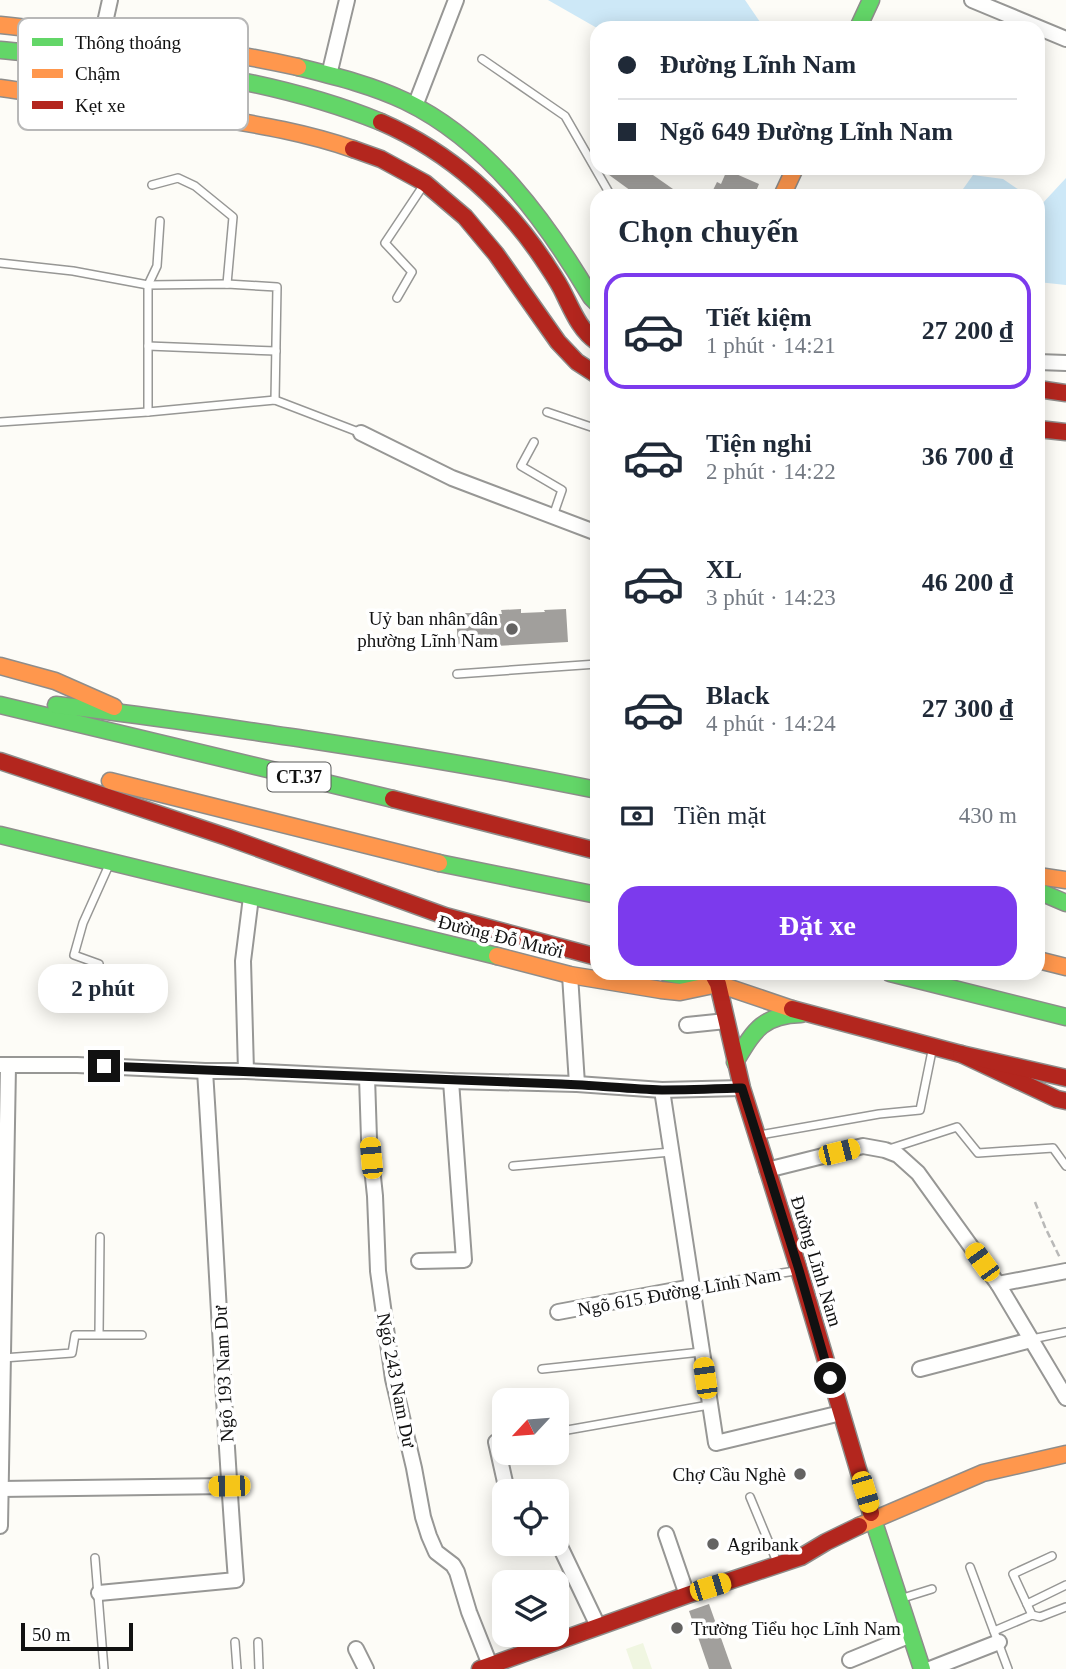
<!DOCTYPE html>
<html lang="vi">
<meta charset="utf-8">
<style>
:root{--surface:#fff;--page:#f6f6f7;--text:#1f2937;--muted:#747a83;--line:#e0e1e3;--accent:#7c3aed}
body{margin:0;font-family:Georgia,serif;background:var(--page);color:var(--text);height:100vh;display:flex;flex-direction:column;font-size:26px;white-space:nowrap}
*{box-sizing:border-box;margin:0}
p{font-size:23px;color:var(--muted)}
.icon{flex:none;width:38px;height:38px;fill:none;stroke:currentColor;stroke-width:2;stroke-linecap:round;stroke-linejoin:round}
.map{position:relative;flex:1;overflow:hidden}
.details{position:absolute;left:590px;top:189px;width:455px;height:791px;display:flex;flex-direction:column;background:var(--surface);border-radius:21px;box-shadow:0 4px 18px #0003}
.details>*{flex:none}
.banner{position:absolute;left:590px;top:21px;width:455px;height:154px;border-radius:21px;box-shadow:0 4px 18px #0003;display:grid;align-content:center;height:154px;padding:0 28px;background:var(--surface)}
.needle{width:46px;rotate:244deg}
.buttons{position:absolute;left:492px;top:1388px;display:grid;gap:14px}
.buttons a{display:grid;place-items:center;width:77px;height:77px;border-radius:14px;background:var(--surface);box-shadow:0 4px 18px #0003;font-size:35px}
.scale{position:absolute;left:21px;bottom:18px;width:112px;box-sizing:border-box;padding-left:7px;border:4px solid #111;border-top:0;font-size:19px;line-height:24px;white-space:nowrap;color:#111;-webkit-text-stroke:5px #fff;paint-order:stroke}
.end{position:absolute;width:32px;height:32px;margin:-16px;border:9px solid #111;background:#fff;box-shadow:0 0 0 4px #fff}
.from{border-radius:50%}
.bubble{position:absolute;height:49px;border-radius:21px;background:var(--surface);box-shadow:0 4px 18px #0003;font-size:23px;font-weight:800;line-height:49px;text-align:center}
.car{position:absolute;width:21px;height:42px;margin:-21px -10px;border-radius:9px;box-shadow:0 0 5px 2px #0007;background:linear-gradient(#f5c518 24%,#345 0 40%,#f5c518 0 76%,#345 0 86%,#f5c518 0)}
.banner b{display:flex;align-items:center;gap:24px;height:66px;font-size:26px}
.banner b+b{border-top:2px solid var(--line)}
.banner i{width:18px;height:18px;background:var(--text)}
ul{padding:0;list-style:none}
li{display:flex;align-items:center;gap:21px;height:116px;margin:0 14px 10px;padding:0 14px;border:4px solid transparent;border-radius:21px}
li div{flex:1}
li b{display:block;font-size:26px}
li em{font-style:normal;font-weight:800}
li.current{border-color:var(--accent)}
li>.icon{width:63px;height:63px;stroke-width:1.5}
h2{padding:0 28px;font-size:32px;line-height:84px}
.pay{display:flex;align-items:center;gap:18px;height:77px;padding:0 28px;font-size:26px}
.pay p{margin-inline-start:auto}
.cta{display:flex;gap:14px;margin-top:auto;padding:14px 28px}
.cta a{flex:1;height:80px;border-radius:21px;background:var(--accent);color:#fff;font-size:28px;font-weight:800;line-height:80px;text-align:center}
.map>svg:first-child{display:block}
</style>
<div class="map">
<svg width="1066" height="1669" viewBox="0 0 1066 1669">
<rect width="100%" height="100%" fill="#fdfcf7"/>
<path fill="#f0f6e1" d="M 643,1643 L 652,1669 L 633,1669 L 626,1649 Z"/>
<g fill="#cde8f7">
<path d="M 548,0 L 745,0 L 760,22 L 760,28 L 597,28 Z"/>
<path d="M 973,175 L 1003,179 L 1028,196 L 958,196 Z"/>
<path d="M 1066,178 L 1066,285 L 1038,282 L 1038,203 L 1041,205 Z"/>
</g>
<g fill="#a19f9c">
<path d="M 602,168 L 643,168 L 683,196 L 638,196 L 605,172 Z"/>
<path d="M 727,170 L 759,184 L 754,196 L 710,196 L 717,182 L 721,184 Z"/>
<path d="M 521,609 L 521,613 L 545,612 L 544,610 L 566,609 L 568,642 L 458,648 L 456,613 L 478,613 L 478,615 L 502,614 L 501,610 Z"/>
<path d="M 709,1604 L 732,1669 L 709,1669 L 689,1611 Z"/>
</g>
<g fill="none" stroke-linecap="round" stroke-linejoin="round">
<defs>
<g id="lane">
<path d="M 482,59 L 565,116 L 611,196"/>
<path d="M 152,185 L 178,178 L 195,186 L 233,217 L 227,284"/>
<path d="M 0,263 L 73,271 L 148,285 L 157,266 L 160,221"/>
<path d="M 397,298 L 412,272 L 385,243 L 423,186"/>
<path d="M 148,346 L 276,351"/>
<path d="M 148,412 L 148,285 L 227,284 L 277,287 L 275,400"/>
<path d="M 547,412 L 597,429"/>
<path d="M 0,422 L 148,412 L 275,400 L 361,433"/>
<path d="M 534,442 L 521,466 L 562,490 L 553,516"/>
<path d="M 457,674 L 597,664"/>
<path d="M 99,964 L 74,955 L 83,923 L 109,865"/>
<path d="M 760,1135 L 879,1114 L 920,1110 L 932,1051"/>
<path d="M 889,1149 L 957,1127 L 978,1153 L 1053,1148 L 1066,1166"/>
<path d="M 513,1166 L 671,1152"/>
<path d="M 693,1287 L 795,1271"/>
<path d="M 99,1334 L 100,1237"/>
<path d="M 1032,1339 L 1066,1332"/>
<path d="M 3,1358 L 72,1353 L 75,1335 L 142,1335"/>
<path d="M 542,1369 L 701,1352"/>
<path d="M 556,1432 L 709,1405"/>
<path d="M 750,1497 L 777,1562"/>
<path d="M 95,1558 L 104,1669"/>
<path d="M 970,1567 L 1008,1669"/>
<path d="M 903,1598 L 932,1589"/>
<path d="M 1027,1604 L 1066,1585"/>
<path d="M 1032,1615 L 1013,1574 L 1052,1556"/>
<path d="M 994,1631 L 1032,1615 L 1040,1617 L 1066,1607"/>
<path d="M 235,1642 L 237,1669"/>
<path d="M 258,1642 L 259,1669"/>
</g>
<g id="street">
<path d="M 972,0 L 1066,39"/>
<path d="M 102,36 L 110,0"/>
<path d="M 329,75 L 347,0"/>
<path d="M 415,106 L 456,0"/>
<path d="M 1038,362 L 1066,363"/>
<path d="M 361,433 L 452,478 L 597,533"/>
<path d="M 570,975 L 577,1084"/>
<path d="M 687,1025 L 726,1021"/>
<path d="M 0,1065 L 77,1065 L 205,1071 L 246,1071 L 451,1081 L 577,1084 L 662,1090 L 742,1088"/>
<path d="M 246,1071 L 243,961 L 251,897"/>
<path d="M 367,1077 L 369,1139 L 375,1196 L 378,1271 L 393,1379 L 414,1468 L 423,1517 L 429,1536 L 436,1552 L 453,1565 L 457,1572 L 469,1612 L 490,1665"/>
<path d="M 662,1090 L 716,1443 L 841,1413"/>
<path d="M 767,1170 L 863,1146 L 885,1150 L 898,1155 L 918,1173 L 998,1284 L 1066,1398"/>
<path d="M 419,1261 L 464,1260 L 451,1081"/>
<path d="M 998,1284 L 1066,1271"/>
<path d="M 558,1312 L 692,1287"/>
<path d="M 920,1369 L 1031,1340"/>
<path d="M 496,1442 L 507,1491"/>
<path d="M 0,1489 L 229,1486"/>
<path d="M 0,1526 L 8,1066"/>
<path d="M 666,1534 L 687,1595"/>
<path d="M 556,1538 L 598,1626"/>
<path d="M 99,1593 L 236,1580 C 223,1411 216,1241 205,1071"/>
<path d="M 356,1649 L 366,1669"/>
<path d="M 850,1660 L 911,1635"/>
<path d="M 930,1669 L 999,1642"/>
</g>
<g id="fast">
<path d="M 858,28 L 871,0"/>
<path d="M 0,50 C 128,63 261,73 381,122"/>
<path d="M 298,67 C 334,76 372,85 405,101 C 488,141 546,221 591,297 L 597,303"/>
<path d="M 0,705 L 393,799"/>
<path d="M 56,705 C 139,714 221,727 304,739 C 402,754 500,770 597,790"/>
<path d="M 0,835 L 497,956"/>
<path d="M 439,863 L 597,895"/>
<path d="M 1038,891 L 1066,903"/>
<path d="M 667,973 L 718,984"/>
<path d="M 890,973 L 1066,1017"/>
<path d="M 735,1062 C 754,1031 762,1015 801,1014"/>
<path d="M 871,1513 L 922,1669"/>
</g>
<g id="slow">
<path d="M 0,25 C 100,36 200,45 298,67"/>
<path d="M 0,88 C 71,98 142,106 212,117 C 260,125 307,133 353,149"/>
<path d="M 782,196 L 795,168"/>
<path d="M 0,666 L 55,681 L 114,707"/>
<path d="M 110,781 L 439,863"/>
<path d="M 1038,876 L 1066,880"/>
<path d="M 497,956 L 570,975 L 661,990 L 680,992 L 718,984 L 792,1009"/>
<path d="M 1038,960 L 1066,967"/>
<path d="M 859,1526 L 983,1473 L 1066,1454"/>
</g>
<g id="jam">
<path d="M 381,122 C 450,152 507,203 548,267 C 554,276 560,285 564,294 C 573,312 580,330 597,342"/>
<path d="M 353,149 L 381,159 L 425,183 L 465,217 L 496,254 L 558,342 L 577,362 L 597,375"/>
<path d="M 1038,389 L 1066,393"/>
<path d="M 1038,429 L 1066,432"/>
<path d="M 0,761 L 227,837 L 445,916 L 597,957"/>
<path d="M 393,799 L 597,851"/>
<path d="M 712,973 L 718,984 L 742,1088 L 799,1270 L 871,1513"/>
<path d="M 792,1009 L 961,1054 L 1057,1099 L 1066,1101"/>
<path d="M 961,1054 L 1066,1078"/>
<path d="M 480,1669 L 687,1595 L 801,1557 L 826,1542 L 859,1526"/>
</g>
</defs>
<use href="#lane" stroke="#979795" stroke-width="10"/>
<use href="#street" stroke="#979795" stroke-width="18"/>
<use href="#fast" stroke="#8e8d8b" stroke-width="19"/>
<use href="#slow" stroke="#8e8d8b" stroke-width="19"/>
<use href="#jam" stroke="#8e8d8b" stroke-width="19"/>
<path stroke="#b9b9b8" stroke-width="2.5" stroke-dasharray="7 3.5" stroke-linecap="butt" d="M 1035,1202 L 1045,1227 L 1060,1258"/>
<use href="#lane" stroke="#fffffe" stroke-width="7"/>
<use href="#street" stroke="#fffffe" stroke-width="14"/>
<use href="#fast" stroke="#63d668" stroke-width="16"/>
<use href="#slow" stroke="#ff974d" stroke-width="16"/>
<use href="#jam" stroke="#b3261e" stroke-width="16"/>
</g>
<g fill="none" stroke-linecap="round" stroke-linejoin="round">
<path stroke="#111" stroke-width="9" d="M 104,1066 C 257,1072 409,1079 561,1084 C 595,1085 628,1089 662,1090 C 689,1090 715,1089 742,1088 L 799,1270 L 830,1378"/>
</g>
<g fill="#646362" stroke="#fff" stroke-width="2.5">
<circle cx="512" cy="629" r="7"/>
<circle cx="800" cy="1474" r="7"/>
<circle cx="713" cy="1544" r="7"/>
<circle cx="677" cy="1628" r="7"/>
</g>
<g text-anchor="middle" stroke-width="7" stroke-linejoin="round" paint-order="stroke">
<rect fill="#fff" stroke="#585858" stroke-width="2" x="267.5" y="762.5" width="63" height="29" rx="5"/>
<g font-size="18" font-weight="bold" fill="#111">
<text x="299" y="783">CT.37</text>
</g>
<g font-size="19" fill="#111" stroke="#fff" text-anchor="end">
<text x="498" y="625">Uỷ ban nhân dân<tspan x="498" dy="22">phường Lĩnh Nam</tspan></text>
<text x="786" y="1481">Chợ Cầu Nghè</text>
<text x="727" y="1551" text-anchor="start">Agribank</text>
<text x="691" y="1635" text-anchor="start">Trường Tiểu học Lĩnh Nam</text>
</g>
<g font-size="19" fill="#111" stroke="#fff">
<text transform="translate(501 936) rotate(14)" y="7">Đường Đỗ Mười</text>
<text transform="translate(817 1261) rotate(73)" y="7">Đường Lĩnh Nam</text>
<text transform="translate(679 1291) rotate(-10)" y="7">Ngõ 615 Đường Lĩnh Nam</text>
<text transform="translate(223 1374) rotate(-93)" y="7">Ngõ 193 Nam Dư</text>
<text transform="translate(397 1380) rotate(79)" y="7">Ngõ 243 Nam Dư</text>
</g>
</g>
<rect x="18" y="18" width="230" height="112" rx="10" fill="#fff" stroke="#b8b8b8" stroke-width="2"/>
<rect x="32" y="38" width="31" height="8" fill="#63d668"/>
<rect x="32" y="69" width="31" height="9" fill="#ff974d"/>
<rect x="32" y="101" width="31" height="8" fill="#b3261e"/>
<g font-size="19" fill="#111">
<text x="75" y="49">Thông thoáng</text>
<text x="75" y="80">Chậm</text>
<text x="75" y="112">Kẹt xe</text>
</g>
</svg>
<div class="buttons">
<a><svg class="needle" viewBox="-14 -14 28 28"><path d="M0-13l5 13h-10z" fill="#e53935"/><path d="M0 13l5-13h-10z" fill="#747a83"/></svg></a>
<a><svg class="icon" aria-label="locate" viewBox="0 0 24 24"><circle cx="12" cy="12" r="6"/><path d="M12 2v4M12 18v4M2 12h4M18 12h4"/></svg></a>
<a><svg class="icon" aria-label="layers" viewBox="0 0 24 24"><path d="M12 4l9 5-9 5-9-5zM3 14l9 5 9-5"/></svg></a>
</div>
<div class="scale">50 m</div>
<i class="end from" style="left:830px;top:1378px"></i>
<i class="end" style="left:104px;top:1066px"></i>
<div class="bubble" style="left:38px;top:964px;width:130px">2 phút</div>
<i class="car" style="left:839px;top:1152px;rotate:76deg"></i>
<i class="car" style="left:371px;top:1158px;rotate:355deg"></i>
<i class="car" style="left:982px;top:1262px;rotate:324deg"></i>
<i class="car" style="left:705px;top:1378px;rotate:352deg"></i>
<i class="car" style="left:229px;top:1486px;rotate:269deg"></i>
<i class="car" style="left:865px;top:1492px;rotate:163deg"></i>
<i class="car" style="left:710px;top:1587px;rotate:73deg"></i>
<div class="banner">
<b><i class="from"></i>Đường Lĩnh Nam</b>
<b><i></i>Ngõ 649 Đường Lĩnh Nam</b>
</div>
<section class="details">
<h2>Chọn chuyến</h2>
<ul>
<li class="current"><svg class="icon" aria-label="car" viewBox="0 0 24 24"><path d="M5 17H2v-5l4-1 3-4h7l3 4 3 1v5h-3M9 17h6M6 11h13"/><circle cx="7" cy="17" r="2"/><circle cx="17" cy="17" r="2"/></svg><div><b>Tiết kiệm</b><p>1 phút · 14:21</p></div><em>27 200 ₫</em></li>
<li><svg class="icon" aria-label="car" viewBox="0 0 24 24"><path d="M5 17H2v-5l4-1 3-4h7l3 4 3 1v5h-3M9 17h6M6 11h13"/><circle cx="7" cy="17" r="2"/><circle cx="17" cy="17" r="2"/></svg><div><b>Tiện nghi</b><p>2 phút · 14:22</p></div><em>36 700 ₫</em></li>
<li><svg class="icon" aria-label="car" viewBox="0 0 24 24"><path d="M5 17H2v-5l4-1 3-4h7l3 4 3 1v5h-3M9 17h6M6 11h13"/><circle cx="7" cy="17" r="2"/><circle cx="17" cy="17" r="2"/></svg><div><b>XL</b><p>3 phút · 14:23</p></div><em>46 200 ₫</em></li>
<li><svg class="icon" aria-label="car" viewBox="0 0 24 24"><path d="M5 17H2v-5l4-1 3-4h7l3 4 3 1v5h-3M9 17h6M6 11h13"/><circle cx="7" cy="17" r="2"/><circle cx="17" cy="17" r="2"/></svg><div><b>Black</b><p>4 phút · 14:24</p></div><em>27 300 ₫</em></li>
</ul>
<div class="pay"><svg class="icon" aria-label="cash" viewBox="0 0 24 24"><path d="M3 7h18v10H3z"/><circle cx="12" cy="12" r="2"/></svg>Tiền mặt<p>430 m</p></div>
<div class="cta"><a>Đặt xe</a></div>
</section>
</div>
